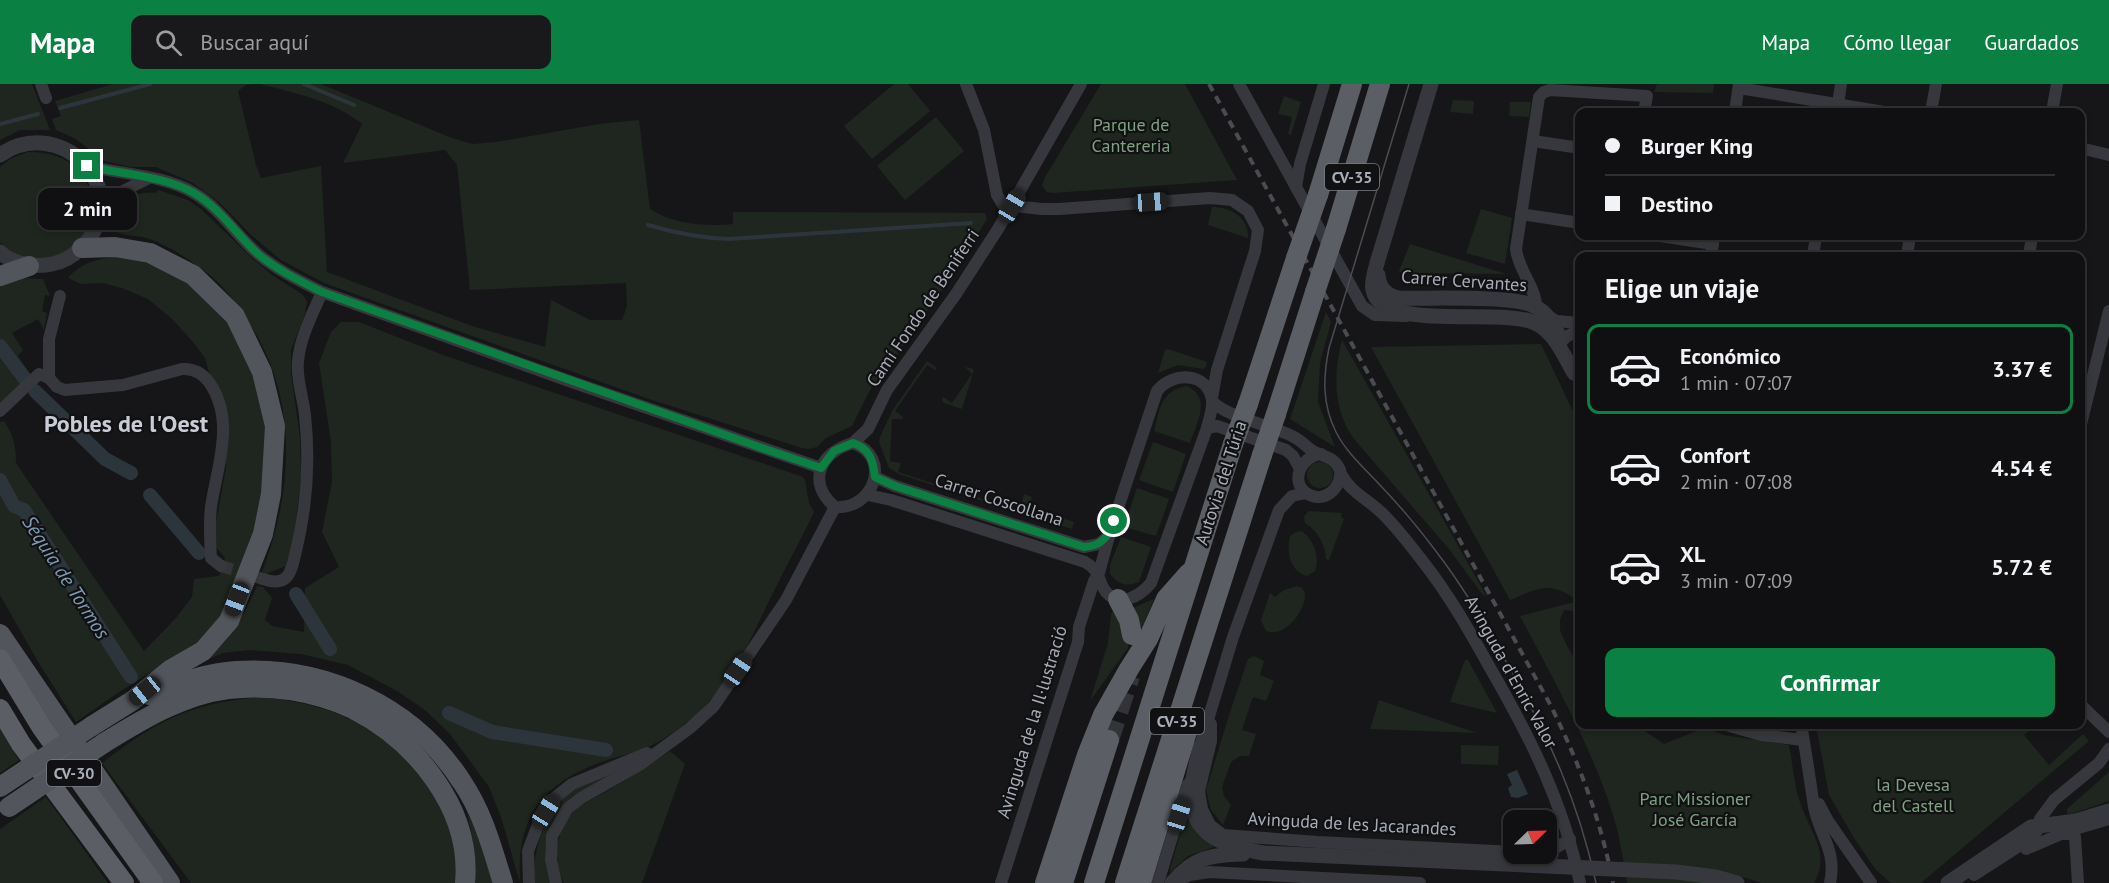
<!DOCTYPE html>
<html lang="es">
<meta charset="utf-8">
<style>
:root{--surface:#101012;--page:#19191b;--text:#f1f3f6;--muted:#9c9d9f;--line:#303032;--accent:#0b8043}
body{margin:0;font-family:"PT Sans",sans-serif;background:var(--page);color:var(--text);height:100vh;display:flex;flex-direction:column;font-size:22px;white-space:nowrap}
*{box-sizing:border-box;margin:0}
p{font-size:20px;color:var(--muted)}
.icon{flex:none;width:33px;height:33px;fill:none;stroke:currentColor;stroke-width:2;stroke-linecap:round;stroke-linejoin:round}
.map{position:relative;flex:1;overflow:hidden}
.sheet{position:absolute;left:1575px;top:168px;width:510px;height:477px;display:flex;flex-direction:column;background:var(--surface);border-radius:12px;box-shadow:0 3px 9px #0003,0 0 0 2px var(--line)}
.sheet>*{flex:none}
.banner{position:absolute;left:1575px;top:24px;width:510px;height:132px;border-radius:12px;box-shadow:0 3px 9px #0003,0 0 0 2px var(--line);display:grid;align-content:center;height:132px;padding:0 30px;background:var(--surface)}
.needle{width:39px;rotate:67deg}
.tools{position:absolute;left:1503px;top:726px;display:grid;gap:12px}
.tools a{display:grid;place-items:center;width:54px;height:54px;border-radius:12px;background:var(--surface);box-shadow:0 3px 9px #0003,0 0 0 2px var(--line);font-size:30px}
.end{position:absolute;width:27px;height:27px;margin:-14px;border:8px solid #0b8043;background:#fff;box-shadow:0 0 0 3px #fff}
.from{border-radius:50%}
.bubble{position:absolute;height:42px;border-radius:12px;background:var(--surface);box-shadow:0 3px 9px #0003,0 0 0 2px var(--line);font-size:20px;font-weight:700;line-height:42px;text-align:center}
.car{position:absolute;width:18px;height:36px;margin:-18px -9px;border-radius:8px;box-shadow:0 0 4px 2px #0007;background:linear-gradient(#222 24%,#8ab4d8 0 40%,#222 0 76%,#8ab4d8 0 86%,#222 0)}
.banner b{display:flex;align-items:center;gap:21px;height:57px;font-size:22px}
.banner b+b{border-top:2px solid var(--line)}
.banner i{width:15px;height:15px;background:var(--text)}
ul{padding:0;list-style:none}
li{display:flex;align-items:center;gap:18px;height:90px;margin:0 12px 9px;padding:0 18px;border:3px solid transparent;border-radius:12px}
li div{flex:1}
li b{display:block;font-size:22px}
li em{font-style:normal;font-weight:700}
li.active{border-color:var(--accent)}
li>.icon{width:54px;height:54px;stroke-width:1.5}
h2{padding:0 30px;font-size:27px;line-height:72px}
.action{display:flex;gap:12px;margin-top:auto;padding:12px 30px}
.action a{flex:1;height:69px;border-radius:12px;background:var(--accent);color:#fff;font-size:24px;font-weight:700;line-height:69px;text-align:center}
header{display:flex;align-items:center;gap:36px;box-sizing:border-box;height:84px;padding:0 30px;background:var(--accent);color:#fff}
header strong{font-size:28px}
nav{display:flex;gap:33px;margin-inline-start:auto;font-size:21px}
.search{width:420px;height:54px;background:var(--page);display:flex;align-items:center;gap:15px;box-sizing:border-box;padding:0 21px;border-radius:12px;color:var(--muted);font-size:22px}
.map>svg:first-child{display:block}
</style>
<header>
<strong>Mapa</strong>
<div class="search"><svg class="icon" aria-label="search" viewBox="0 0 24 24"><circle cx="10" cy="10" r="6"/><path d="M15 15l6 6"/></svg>Buscar aquí</div>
<nav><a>Mapa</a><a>Cómo llegar</a><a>Guardados</a></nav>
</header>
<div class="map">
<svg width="2109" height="799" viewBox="0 0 2109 799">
<rect width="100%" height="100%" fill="#161618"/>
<g fill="#1e261f" fill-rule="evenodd">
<path d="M 0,0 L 32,0 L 50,46 L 20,46 L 0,56 Z"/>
<path d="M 113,0 L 321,0 L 452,54 L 472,60 L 496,58 L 599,40 L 639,36 L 650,125 C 673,140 706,143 733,140 L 733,128 L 985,129 L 987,135 L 953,190 L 878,297 L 872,302 L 852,342 L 826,354 L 817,363 L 809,365 L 802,364 L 649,315 L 324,199 L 281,176 L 250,150 L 220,119 L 193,99 L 156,83 L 131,83 L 104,77 L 76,55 L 56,46 L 52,35 L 61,32 L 55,17 ZM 260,0 C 294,9 334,17 362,40 L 343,79 L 445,66 L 457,81 L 470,206 L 626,199 L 627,222 L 622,236 L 590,236 L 551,216 L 545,263 L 472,242 L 327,188 L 321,82 L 261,94 L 256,81 L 238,7 L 246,1 Z"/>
<path d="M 894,0 L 908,0 L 930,27 L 872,75 L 844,42 Z"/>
<path d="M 1101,0 L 1185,0 L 1237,96 L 1053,109 L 1047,108 L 1042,102 L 1044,95 Z"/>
<path d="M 1657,0 L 1714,0 L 1713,9 L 1654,8 Z"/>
<path d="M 1284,12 L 1301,18 L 1291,51 L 1288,50 L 1292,33 L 1278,30 Z"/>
<path d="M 1453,16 L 1474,17 L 1473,30 L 1450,28 Z"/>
<path d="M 1510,18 L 1531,18 L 1529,33 L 1509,32 Z"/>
<path d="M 936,33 L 964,67 L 905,116 L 877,82 Z"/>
<path d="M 28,68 C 121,67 102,183 32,174 C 19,172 9,167 0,158 L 0,83 L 12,74 Z"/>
<path d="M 158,106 L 188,116 L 201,125 L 253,175 L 272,191 L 302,210 L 307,217 L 305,230 L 291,266 L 291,289 L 300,353 L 301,392 L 294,455 L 286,482 L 266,490 L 262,488 C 295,403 299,307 243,230 C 233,215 222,200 207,189 C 189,175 165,159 143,153 C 131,151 123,153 112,145 L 110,135 C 120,118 135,106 156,109 Z"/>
<path d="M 1212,123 C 1230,123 1249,133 1248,154 L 1208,141 Z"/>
<path d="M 1481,125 L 1512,134 L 1505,180 L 1466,169 Z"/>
<path d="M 1410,160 L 1506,190 L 1402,189 L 1399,187 Z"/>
<path d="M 121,172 L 140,176 L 188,196 L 236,246 L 265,317 L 268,390 L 255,456 L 219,538 L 208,554 L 122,606 L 76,638 L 37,576 L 0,511 L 0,338 L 4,337 C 14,352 16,362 16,379 L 144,567 L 176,534 L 192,513 L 194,495 L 219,492 L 225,474 L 216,463 L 213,455 L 226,384 L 226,348 L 205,274 L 193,258 L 172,235 L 148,215 L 122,204 L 103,199 L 81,200 L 68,194 C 81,178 101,174 121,172 Z"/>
<path d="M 18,194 L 43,195 L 50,212 L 45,211 L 42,227 L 47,229 L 44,246 L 38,235 L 12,249 L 23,266 L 18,272 L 31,291 L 0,319 L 0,199 Z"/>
<path d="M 1326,228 L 1331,238 L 1320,279 L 1318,318 L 1335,363 L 1290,335 Z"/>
<path d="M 341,238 L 359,238 L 443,271 L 803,393 L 805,396 L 809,419 L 814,428 C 803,452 790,474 779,497 C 759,535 744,576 717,609 C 697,632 669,655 641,666 C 628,671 614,673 601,678 C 541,700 516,735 520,799 L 501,733 L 489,703 L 450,650 L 425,626 L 397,607 L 348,581 L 301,570 L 249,566 L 223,569 L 201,578 C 229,561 244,530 257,502 L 263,503 L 272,514 L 265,536 L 272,542 L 304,548 L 305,504 L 339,483 L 322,448 L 332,398 L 331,358 L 319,279 L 331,248 Z"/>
<path d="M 1342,256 L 1346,263 L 1487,513 L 1482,510 L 1449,465 L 1354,355 C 1333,325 1333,291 1342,256 Z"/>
<path d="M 1541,260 L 1579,340 L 1579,528 L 1564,526 L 1560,535 L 1560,546 L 1566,560 L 1579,583 L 1580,640 L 1636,641 L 1664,660 L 1704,644 L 1724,651 L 1789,661 C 1793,681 1794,702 1801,721 C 1810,748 1831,770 1814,799 L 1762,799 L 1730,789 L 1729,799 L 1627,799 C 1623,777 1620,753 1613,731 C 1591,661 1554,597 1520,532 L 1578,517 C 1550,496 1539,504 1510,516 L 1371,263 Z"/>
<path d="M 1168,265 L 1207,278 L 1206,283 L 1203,285 L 1178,281 L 1158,289 L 1165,266 Z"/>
<path d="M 927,277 L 937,284 L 935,286 L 927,281 L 895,327 L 903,333 L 902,335 L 892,335 L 890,377 L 901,379 L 898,388 L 1001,421 L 1001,423 L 899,390 L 889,384 L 879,358 L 880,353 L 892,327 Z"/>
<path d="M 965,283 L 974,285 L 962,325 L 944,319 L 942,316 L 943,313 L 952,319 L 972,290 Z"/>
<path d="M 1187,302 C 1212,314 1197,339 1190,359 L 1154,347 C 1160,325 1160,307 1187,302 Z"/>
<path d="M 1153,358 L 1186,370 L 1173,408 L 1139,396 Z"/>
<circle cx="1320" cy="391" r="13"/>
<path d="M 1137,404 L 1169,415 L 1156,452 L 1124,443 Z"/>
<path d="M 1024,410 L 1032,413 L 1028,423 L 1074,438 L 1072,445 L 1019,428 Z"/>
<path d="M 1309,427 L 1342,429 L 1341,433 L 1344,435 L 1329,476 L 1326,475 C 1325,460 1318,447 1305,439 L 1304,432 Z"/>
<path d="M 1301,447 C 1314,455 1320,473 1315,487 L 1307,492 C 1290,488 1286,467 1290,452 L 1296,448 Z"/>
<path d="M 1121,453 L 1151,463 L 1139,498 C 1126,503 1119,501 1110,490 L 1110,481 Z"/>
<path d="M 1297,502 L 1302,504 L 1305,509 C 1306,527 1285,554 1266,547 L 1261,536 L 1270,509 L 1275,513 L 1284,506 Z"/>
<path d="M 1154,515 L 1141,546 L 1133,524 Z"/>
<path d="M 1114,526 L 1128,551 L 1128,564 L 1090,617 L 1108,559 L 1111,530 Z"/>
<path d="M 1254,572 L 1264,577 L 1260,591 L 1274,597 L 1266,617 L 1254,613 L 1252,615 L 1242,646 L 1256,650 L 1249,672 L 1240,672 L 1231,678 L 1222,703 L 1224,712 L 1231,721 L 1223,741 L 1211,726 L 1206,706 L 1231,625 L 1248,575 Z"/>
<path d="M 1465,576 L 1468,576 L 1497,629 L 1450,618 Z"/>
<path d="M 262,613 C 284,616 308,619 330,627 C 382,646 433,691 451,744 C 457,761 456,781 456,799 L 191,799 L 102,679 C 158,636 191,619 262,613 Z"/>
<path d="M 1379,616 L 1477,649 L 1370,645 Z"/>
<path d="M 1816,641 L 2035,641 L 2024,651 L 2049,681 L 2083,650 L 2089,657 L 1921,799 L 1891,799 L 1876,786 L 1854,754 L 1829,711 Z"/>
<path d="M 0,645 L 19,676 L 0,689 Z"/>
<path d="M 1461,661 L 1499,662 L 1498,681 L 1461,680 Z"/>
<path d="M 670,667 L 685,680 L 642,799 L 564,799 C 551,774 556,741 579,723 C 590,715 604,710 615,702 C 634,691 652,680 670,667 Z"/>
<path d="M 2109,688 L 2109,717 L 2071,730 L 2067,729 L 2067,725 Z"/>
<path d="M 615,689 C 598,700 578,710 563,724 C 543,741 541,776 551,799 L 535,799 C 533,784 535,771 539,757 C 551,715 574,700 615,689 Z"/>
<path d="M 46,713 L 108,799 L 0,799 L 0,745 Z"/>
<path d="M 467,728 L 476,747 L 493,799 L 474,799 C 477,775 472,752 467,728 Z"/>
<path d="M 1186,729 L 1197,750 L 1214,763 L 1188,772 L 1169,789 Z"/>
</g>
<path fill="#2c353c" d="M 1517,686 L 1528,710 L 1518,714 L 1511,713 L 1508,704 L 1512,701 L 1507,690 Z"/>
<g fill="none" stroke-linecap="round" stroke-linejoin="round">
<g stroke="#2c353c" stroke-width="4">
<path d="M 304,0 L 354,21"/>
<path d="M 60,24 L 150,0"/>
<path d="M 0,40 L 38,30"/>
<path d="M 648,141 C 675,149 701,154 729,155 L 971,139"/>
</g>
<g stroke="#2c353c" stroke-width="14">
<path d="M 0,262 L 25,295"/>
<path d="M 35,307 L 105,375 L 131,389"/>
<path d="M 0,396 L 14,422 L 24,426 L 131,593"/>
<path d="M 150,411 L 199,469"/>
<path d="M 296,510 L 330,565"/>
<path d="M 449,629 L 492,648 L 606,666"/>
</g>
<path stroke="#333438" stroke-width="12" stroke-dasharray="12 6" stroke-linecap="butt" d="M 221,482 L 263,495"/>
<path stroke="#333438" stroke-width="20" stroke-dasharray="20 10" stroke-linecap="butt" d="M 1109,656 L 1130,592"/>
<g stroke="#37383d" stroke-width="12">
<path d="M 41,0 L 46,14"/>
<path d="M 966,0 L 984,46 L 997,111 L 1003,121 L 1042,125 L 1059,125 L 1210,114 L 1232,116 L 1248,127 L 1258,146 L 1255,167 L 1217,286 L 1212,314"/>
<path d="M 1239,0 L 1296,103"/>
<path d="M 1324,0 L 1300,80 L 1296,103 L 1362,222 L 1375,231 L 1406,232"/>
<path d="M 1739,4 L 1884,28"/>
<path d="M 1837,27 L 1841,0"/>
<path d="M 1735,28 L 1739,0"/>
<path d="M 1931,28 L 1936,0"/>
<path d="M 2052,28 L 2057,0"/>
<path d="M 1533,57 L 1580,64"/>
<path d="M 2080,64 L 2109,71"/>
<path d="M 87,82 C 121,90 164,91 194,109 C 220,124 236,151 258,170 C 277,186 300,197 322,208 L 569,297 L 821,384"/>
<path d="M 99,129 L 123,107 L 149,94"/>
<path d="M 1521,130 L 1580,139"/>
<path d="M 1660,152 L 1713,160"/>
<path d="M 1711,172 L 1714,153"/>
<path d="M 1813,172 L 1816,152"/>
<path d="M 1907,172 L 1910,152"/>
<path d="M 2029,172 L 2032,152"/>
<path d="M 1536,222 C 1536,204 1518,185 1516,165 L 1539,13 L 1544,8 L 1550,6 L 1647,12 L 1644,28"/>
<path d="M 1547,231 L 1556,237 L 1580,239"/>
<path d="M 1560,264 C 1560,254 1571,250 1580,246"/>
<path d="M 49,294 L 57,303 L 65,306 L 123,301 L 182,285 C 194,284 202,289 209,298 C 236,337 217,382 211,423 C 209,440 210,457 211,474 L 221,482"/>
<path d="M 49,294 L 49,255 L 60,212"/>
<path d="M 1212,317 C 1226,333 1271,341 1292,352 C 1301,356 1307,364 1315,368 C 1327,374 1334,373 1340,386 C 1342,404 1324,421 1306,409 C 1290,397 1301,372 1321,370"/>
<path d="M 0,327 L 39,290 L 49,294"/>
<path d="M 1207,344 L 1217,342 L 1286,366 L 1293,372 L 1300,385"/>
<path d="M 2080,344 L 2109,227"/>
<path d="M 853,359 L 868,345 L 887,306 L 956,210 L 998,145 L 1081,0"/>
<path d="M 853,359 C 892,372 875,426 835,423 C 806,398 820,368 853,359 Z"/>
<path d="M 1341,390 C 1350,408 1369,416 1383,430 C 1398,445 1411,462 1424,479 C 1449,511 1469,546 1489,582 C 1529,651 1564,720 1580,799"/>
<path d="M 875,393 L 895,402 L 1084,463 L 1099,460 L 1110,451"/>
<path d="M 868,411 L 891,416 L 1085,478 C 1103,489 1096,495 1106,508 C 1120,524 1140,512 1151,499 L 1207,344 C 1209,335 1213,325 1212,316 C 1207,287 1172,288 1157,307 L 1111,445 L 1099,489 L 1094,497 L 1079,543 L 1078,558 L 1001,799"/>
<path d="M 263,495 C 289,504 291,488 296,467 C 307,422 310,377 305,331 C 303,313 296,294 298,277 C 300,253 313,229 322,208"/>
<path d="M 2080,620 L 2109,648"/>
<path d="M 1211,640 L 1211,657 L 1199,707 L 1202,725 L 1210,741 L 1223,751 L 1318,758 L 1514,768"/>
<path d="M 1723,640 L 1761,651 L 1803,656"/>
<path d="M 1801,640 C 1806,668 1810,696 1814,723 C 1820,752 1837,767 1830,799"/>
<path d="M 1197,672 L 1233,553 L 1279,426 L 1292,412 L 1306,409"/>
<path d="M 1819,720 L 1828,737 L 1871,799"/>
<path d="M 2063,750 L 2072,750 L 2075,753 L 2078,799"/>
<path d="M 2026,765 L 2068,747 L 2109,735"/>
<path d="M 1546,768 L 1551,767 L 1570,755"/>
<path d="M 1974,791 L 2033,753 L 2038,745 L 2040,735 L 2054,716 L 2099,679 L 2109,665"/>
<path d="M 1176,798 L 1190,791 L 1209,788 L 1420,799"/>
<path d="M 529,799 L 528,767 L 539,738 L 552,716 L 572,700 L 647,669"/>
<path d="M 556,799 L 551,776 L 552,752 L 567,725 L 581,714 L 641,680 L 690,644 L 714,622 L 786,516 L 835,423"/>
<path d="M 1158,799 L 1188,700"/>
</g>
<g stroke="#37383d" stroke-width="15">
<path d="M 1431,0 L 1377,179 C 1375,187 1371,198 1373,206 C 1381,249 1502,223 1535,239 C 1554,247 1564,272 1574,289"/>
<path d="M 0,71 C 57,31 130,98 89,155 C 79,168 68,177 52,180 C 35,184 13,180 0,168"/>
<path d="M 1378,191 C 1379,204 1387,212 1399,214 C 1426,215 1514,211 1534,222 C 1547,228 1554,241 1560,254"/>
<path d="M 1200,663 C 1197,678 1192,694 1191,709 C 1191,755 1228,762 1263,769"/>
<path d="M 1172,799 C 1194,773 1210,771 1243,770"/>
<path d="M 1948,799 L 2031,743 L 2076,737 L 2109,727"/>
</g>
<g stroke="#53555c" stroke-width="20">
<path d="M 82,164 L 115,163 L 150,169 L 193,191 L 235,232 L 262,288 L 275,342 L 271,410 L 263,450 L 229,537 L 203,567 L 170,586 L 132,617 L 92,642"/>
<path d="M 0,192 L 29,182"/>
<path d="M 0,550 L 170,799"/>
<path d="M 149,611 C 177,599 206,589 236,587 C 325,581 414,623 462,698 C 483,729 492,764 503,799"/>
<path d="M 104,659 C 143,635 182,611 228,605 C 270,600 315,607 353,625 C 416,657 472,725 465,799"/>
</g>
<g stroke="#5b5e65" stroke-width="20">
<path d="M 1318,111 L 1352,0"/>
<path d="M 1336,145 L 1380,0"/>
<path d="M 1248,320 L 1296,174"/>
<path d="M 1276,330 L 1315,208"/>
<path d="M 1118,515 L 1129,536 L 1132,551"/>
<path d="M 0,575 L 42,644 L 153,799"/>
<path d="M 0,625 L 21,660 L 124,799"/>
<path d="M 1045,799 L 1087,671 L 1103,631 L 1129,585 L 1148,555 L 1166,515 L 1189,489"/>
<path d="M 1063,799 L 1109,656"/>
<path d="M 1094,799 L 1233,360"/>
<path d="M 1125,799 L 1262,371"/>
<path d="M 1141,799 L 1189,641"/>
</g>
<path stroke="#4a4c52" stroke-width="1.5" d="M 1409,0 L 1329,264 C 1323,293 1322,320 1336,348 C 1346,368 1364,384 1379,400 C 1399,421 1418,443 1435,466 C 1463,502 1486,541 1508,581 C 1549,654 1578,716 1596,799"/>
<path stroke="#4a4c52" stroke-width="4" stroke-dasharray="8 6" stroke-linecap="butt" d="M 1209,0 L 1551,622 C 1579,679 1601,736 1613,799"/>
<path stroke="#37383d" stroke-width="15" d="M 1263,769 L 1676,788 L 1716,793 L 1737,799"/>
<g stroke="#53555c" stroke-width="20">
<path d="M 0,703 L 92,642"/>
<path d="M 9,723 L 104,659"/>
</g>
<g stroke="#5b5e65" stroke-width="20">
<path d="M 1296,174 L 1318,111"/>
<path d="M 1315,208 L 1336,145"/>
<path d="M 1233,360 L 1248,320"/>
<path d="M 1262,371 L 1276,330"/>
</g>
</g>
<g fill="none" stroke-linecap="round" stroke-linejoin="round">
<path stroke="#0b8043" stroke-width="8" d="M 87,82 C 121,90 165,92 194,109 C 220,124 237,151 258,170 C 277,186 300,197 322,208 L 762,364 L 821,384 L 834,367 L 853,359 C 870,365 873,376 875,393 L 895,402 L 1084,463 C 1102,462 1109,452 1114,437"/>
</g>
<g text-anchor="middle" stroke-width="4.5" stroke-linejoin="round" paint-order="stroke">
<g fill="#111113" stroke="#7b7e86" stroke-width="1.5">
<rect x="1325" y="80" width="54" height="26" rx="4.5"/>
<rect x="1150" y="624" width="54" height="26" rx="4.5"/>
<rect x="47" y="676" width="54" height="26" rx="4.5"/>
</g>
<g font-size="16" font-weight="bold" fill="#a8adb8">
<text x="1352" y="99">CV-35</text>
<text x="1177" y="643">CV-35</text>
<text x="74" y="695">CV-30</text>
</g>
<g font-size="18" fill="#7fa381" stroke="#111113">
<text x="1131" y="47">Parque de<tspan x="1131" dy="21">Cantereria</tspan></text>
<text x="1913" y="707">la Devesa<tspan x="1913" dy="21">del Castell</tspan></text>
<text x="1695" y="721">Parc Missioner<tspan x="1695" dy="21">José García</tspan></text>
</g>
<g font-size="18" fill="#a8adb8" stroke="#111113">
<text transform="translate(1464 197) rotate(4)" y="6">Carrer Cervantes</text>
<text transform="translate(923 224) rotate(-56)" y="6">Camí Fondo de Beniferri</text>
<text transform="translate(1221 399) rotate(-72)" y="6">Autovia del Túria</text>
<text transform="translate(999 416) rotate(18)" y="6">Carrer Coscollana</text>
<text transform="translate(1511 588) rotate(61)" y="6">Avinguda d'Enric Valor</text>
<text transform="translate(1032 638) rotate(-73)" y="6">Avinguda de la Il·lustració</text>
<text transform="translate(1352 740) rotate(3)" y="6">Avinguda de les Jacarandes</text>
</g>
<g font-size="20" font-style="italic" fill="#7f9bb3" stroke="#111113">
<text transform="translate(66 493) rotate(57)" y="7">Séquia de Tormos</text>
</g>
<g font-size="24" font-weight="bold" fill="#c9ccd4" stroke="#111113">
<text x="126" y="348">Pobles de l'Oest</text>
</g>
</g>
</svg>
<div class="tools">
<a><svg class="needle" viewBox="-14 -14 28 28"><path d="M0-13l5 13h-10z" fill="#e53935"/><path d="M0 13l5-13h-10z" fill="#9c9d9f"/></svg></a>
</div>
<i class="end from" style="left:1114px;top:437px"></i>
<i class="end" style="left:87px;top:82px"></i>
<div class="bubble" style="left:38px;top:104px;width:99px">2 min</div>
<i class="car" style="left:1151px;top:118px;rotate:86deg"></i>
<i class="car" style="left:1012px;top:122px;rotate:30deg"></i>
<i class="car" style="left:237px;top:515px;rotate:201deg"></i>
<i class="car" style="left:738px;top:586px;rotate:34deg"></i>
<i class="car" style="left:145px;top:607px;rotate:231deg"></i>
<i class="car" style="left:546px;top:727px;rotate:32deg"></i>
<i class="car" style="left:1179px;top:731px;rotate:17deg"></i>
<div class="banner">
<b><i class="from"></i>Burger King</b>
<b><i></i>Destino</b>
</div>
<section class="sheet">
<h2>Elige un viaje</h2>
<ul>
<li class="active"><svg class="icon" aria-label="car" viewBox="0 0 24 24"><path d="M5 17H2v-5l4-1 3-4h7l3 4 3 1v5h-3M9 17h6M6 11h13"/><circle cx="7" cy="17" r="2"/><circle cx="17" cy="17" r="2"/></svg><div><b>Económico</b><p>1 min · 07:07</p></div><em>3.37 €</em></li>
<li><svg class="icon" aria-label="car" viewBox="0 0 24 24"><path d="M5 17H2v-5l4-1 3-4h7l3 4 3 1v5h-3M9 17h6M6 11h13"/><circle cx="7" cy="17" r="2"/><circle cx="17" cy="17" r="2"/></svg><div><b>Confort</b><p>2 min · 07:08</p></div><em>4.54 €</em></li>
<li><svg class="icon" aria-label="car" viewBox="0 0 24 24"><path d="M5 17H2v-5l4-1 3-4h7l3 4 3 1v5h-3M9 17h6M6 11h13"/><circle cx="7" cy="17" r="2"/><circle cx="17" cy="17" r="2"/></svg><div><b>XL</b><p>3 min · 07:09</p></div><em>5.72 €</em></li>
</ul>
<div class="action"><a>Confirmar</a></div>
</section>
</div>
